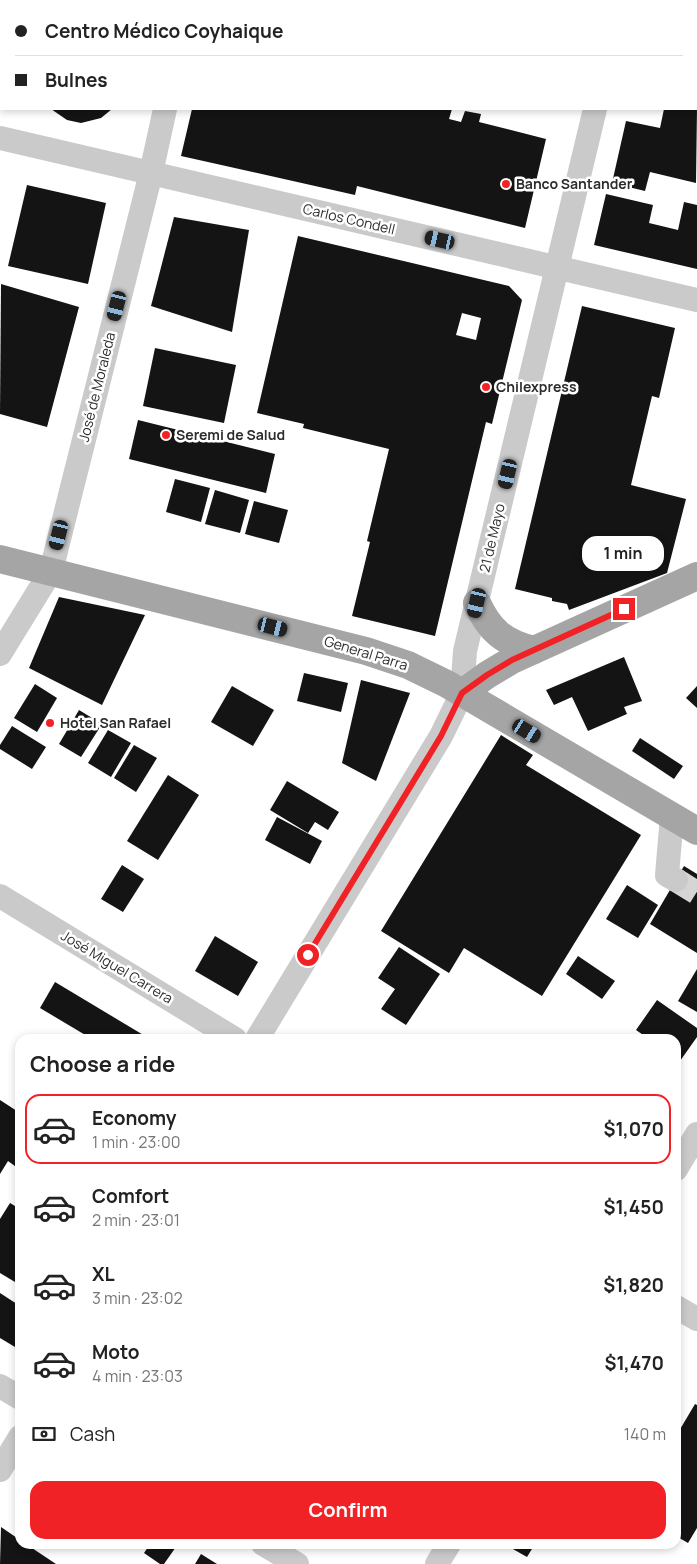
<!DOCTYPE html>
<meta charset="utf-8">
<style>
:root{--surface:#fff;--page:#f6f6f6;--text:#222;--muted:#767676;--line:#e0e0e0;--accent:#f12226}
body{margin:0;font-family:Manrope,sans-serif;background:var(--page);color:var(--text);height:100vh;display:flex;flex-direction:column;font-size:19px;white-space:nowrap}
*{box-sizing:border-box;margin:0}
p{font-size:16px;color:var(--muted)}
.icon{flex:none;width:28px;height:28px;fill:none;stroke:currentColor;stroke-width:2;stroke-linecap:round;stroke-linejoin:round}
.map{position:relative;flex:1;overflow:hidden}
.side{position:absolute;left:15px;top:1034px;width:666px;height:515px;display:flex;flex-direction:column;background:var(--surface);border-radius:15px;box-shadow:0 2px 8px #0003}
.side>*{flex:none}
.guide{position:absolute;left:0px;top:0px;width:698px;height:110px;box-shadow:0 2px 8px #0003;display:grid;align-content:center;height:110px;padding:0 15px;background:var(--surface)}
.end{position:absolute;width:22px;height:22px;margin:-11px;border:6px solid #f12226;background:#fff;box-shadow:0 0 0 2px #fff}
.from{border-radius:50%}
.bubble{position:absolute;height:35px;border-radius:15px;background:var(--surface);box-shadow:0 2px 8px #0003;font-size:16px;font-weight:700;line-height:35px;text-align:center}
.car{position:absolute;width:15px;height:30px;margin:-15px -8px;border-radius:6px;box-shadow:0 0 4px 1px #0007;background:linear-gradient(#222 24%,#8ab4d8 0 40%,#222 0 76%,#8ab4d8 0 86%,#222 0)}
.guide b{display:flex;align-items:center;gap:18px;height:48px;font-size:19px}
.guide b+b{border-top:1px solid var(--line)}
.guide i{width:12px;height:12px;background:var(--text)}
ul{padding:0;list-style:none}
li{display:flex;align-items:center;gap:15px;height:70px;margin:0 10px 8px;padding:0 5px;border:2px solid transparent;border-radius:15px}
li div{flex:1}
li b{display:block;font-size:19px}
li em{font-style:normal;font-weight:700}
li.active{border-color:var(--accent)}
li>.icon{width:45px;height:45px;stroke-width:1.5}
h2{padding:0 15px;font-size:22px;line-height:60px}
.pay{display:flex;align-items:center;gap:12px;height:55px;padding:0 15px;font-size:19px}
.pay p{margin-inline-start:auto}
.primary-button{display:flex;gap:10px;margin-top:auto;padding:10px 15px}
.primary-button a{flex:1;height:58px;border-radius:15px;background:var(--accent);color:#fff;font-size:20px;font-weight:700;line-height:58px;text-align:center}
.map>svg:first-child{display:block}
</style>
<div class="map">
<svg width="697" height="1564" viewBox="0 0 697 1564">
<rect width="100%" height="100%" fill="#fff"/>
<g fill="#141414" fill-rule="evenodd">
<path d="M 51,109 L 112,109 L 101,118 L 81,123 L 67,120 Z"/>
<path d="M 192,109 L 452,109 L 449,119 L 461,122 L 465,111 L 481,114 L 479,122 L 546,139 L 525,228 L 357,186 L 355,195 L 181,156 Z"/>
<path d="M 664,109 L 697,109 L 696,183 L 650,172 L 645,191 L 612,183 L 626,121 L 660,128 Z"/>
<path d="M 27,185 L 106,203 L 88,284 L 8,266 Z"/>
<path d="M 606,194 L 653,205 L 649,223 L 678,230 L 684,202 L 697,205 L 697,269 L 594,245 Z"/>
<path d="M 174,217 L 249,230 L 232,332 L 151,306 Z"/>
<path d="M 298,236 L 509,286 L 522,300 L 492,424 L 486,422 L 435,636 L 352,616 L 370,542 L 367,541 L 389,449 L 303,428 L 304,424 L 257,413 ZM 462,313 L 481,318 L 476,340 L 456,335 Z"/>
<path d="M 1,284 L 79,307 L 47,427 L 0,414 Z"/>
<path d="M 582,306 L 675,328 L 659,398 L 652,396 L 631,485 L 686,499 L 667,573 L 569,610 L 567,604 L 552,601 L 552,598 L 515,589 Z"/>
<path d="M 155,348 L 236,365 L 224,423 L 143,406 Z"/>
<path d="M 138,420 L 275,454 L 266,493 L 129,459 Z"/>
<path d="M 175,479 L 210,488 L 201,522 L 166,512 Z"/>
<path d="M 215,490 L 249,500 L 240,533 L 205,524 Z"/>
<path d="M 254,501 L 288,510 L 279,543 L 245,534 Z"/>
<path d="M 59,597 L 145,615 L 102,705 L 29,668 Z"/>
<path d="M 624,657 L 642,701 L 624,707 L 627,714 L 588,731 L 572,697 L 554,705 L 546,690 Z"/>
<path d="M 304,673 L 348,683 L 341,712 L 297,701 Z"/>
<path d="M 361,680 L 410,693 L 376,781 L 342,763 Z"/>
<path d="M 35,684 L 57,698 L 37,732 L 14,718 Z"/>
<path d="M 232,686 L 274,710 L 253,746 L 211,722 Z"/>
<path d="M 697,686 L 697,708 L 686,698 Z"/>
<path d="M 79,710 L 102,724 L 81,757 L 59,744 Z"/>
<path d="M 12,726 L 46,747 L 32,769 L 0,749 L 0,745 Z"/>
<path d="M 108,730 L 131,743 L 111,777 L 88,763 Z"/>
<path d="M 501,735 L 533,755 L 526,765 L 641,835 L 542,996 L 464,948 L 449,973 L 381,931 Z"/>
<path d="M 640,738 L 683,766 L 674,779 L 632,751 Z"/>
<path d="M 134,745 L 157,758 L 136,792 L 114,778 Z"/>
<path d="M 168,775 L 199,795 L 158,860 L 127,841 Z"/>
<path d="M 287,781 L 339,812 L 328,830 L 315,822 L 308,833 L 270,810 Z"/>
<path d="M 277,817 L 322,841 L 310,864 L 265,840 Z"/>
<path d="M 122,865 L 144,879 L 123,912 L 101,899 Z"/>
<path d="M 684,866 L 697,874 L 697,953 L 650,924 Z"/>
<path d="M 627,885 L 658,905 L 638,938 L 606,919 Z"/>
<path d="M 215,936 L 258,962 L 238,996 L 195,971 Z"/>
<path d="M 399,947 L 440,974 L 406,1025 L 381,1009 L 395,989 L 378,978 Z"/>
<path d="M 578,956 L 615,981 L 602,999 L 566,974 Z"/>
<path d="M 697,969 L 697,1012 L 678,1001 Z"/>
<path d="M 55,982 L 150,1039 L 92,1039 L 40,1008 Z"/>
<path d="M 657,1000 L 697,1028 L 697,1037 L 680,1061 L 676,1058 L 676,1039 L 649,1039 L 636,1030 Z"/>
<path d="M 0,1100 L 20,1113 L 20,1167 L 19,1169 L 8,1161 L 0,1174 Z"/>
<path d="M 10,1203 L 20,1209 L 20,1285 L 0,1273 L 0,1219 Z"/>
<path d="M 0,1293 L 20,1306 L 20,1350 L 0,1338 Z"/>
<path d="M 695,1404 L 697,1405 L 697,1528 L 688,1543 L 676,1536 L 676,1436 Z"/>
<path d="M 1,1527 L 20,1540 L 20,1544 L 26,1544 L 56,1564 L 0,1564 Z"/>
<path d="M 150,1544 L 178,1544 L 164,1564 L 160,1564 L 144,1553 Z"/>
<path d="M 504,1544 L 535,1544 L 527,1557 Z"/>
<path d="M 201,1554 L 217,1564 L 195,1564 Z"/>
</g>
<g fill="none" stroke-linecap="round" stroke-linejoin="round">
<path stroke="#d5d5d5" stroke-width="24" stroke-dasharray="24 12" stroke-linecap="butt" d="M 676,880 L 697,893"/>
<g stroke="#cacaca" stroke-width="24">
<path d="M 188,1 L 188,0"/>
<path d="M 621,1 L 621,0"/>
<path d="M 0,138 L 697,300"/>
<path d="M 0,654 L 51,571 L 151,173 L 165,109"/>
<path d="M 672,816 L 667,875 L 676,880"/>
<path d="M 0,896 L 235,1039"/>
<path d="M 257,1039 L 441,736 L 462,693 L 465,651 L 595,109"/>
<path d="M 676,1169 L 697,1134"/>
<path d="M 676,1307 L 697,1319"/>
<path d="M 0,1386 L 20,1398"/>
<path d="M 0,1470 L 20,1437"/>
<path d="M 263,1544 L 297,1564"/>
<path d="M 437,1564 L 449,1544"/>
</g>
<g stroke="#a5a5a5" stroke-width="28">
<path d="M 0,559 L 366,651 L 408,665 L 447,684 L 697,831"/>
<path d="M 477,603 C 489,630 504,643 534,650"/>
<path d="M 462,693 L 487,675 L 512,660 L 697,576"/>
</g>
</g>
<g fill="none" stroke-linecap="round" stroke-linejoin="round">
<path stroke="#f12226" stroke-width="6" d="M 308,955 L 441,736 L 462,693 L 487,675 L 512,660 L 624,609"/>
</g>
<g fill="#f12226" stroke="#fff" stroke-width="2">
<circle cx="506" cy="184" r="5"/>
<circle cx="486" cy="387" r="5"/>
<circle cx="166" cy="435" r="5"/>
<circle cx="50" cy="723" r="5"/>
</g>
<g text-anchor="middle" stroke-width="5" stroke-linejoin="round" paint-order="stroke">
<g font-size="14" font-weight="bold" fill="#2d2d2d" stroke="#fff" text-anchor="start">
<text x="516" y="189">Banco Santander</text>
<text x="496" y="392">Chilexpress</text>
<text x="176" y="440">Seremi de Salud</text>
<text x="60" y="728">Hotel San Rafael</text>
</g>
<g font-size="14" fill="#2d2d2d" stroke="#fff">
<text transform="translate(349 219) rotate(13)" y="5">Carlos Condell</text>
<text transform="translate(97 387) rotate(-76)" y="5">José de Moraleda</text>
<text transform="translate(492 538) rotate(-77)" y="5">21 de Mayo</text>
<text transform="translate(366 653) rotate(17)" y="5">General Parra</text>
<text transform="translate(117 967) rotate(31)" y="5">José Miguel Carrera</text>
</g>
</g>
</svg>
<i class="end from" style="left:308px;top:955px"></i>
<i class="end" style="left:624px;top:609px"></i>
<div class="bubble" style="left:582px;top:536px;width:82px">1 min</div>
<i class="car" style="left:440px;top:240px;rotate:283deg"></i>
<i class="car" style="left:117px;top:306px;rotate:194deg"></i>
<i class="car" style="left:508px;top:474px;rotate:193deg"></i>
<i class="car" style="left:59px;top:535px;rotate:194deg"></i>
<i class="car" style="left:477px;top:603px;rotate:193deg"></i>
<i class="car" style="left:273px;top:627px;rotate:104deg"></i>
<i class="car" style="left:527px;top:731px;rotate:121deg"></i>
<div class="guide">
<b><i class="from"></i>Centro Médico Coyhaique</b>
<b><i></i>Bulnes</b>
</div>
<section class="side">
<h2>Choose a ride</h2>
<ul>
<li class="active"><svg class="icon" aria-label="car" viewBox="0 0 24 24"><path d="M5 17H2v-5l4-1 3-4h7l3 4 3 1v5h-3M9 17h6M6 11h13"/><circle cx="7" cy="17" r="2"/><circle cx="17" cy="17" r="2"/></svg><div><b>Economy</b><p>1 min · 23:00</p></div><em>$1,070</em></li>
<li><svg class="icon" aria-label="car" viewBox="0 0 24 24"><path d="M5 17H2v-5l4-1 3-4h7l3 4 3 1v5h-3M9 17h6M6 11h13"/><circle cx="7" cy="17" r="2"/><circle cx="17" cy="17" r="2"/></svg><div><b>Comfort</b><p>2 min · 23:01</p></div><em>$1,450</em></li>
<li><svg class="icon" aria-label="car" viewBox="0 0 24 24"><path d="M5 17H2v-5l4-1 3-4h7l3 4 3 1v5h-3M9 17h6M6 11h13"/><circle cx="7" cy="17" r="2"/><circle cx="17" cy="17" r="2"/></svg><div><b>XL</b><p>3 min · 23:02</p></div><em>$1,820</em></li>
<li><svg class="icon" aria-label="car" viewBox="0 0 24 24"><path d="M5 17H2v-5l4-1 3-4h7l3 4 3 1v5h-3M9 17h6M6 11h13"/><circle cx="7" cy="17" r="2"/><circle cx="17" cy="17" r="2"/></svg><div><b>Moto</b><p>4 min · 23:03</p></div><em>$1,470</em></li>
</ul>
<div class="pay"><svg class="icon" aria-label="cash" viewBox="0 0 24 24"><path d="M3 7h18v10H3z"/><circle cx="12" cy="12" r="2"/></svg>Cash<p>140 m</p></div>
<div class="primary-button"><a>Confirm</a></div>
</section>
</div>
